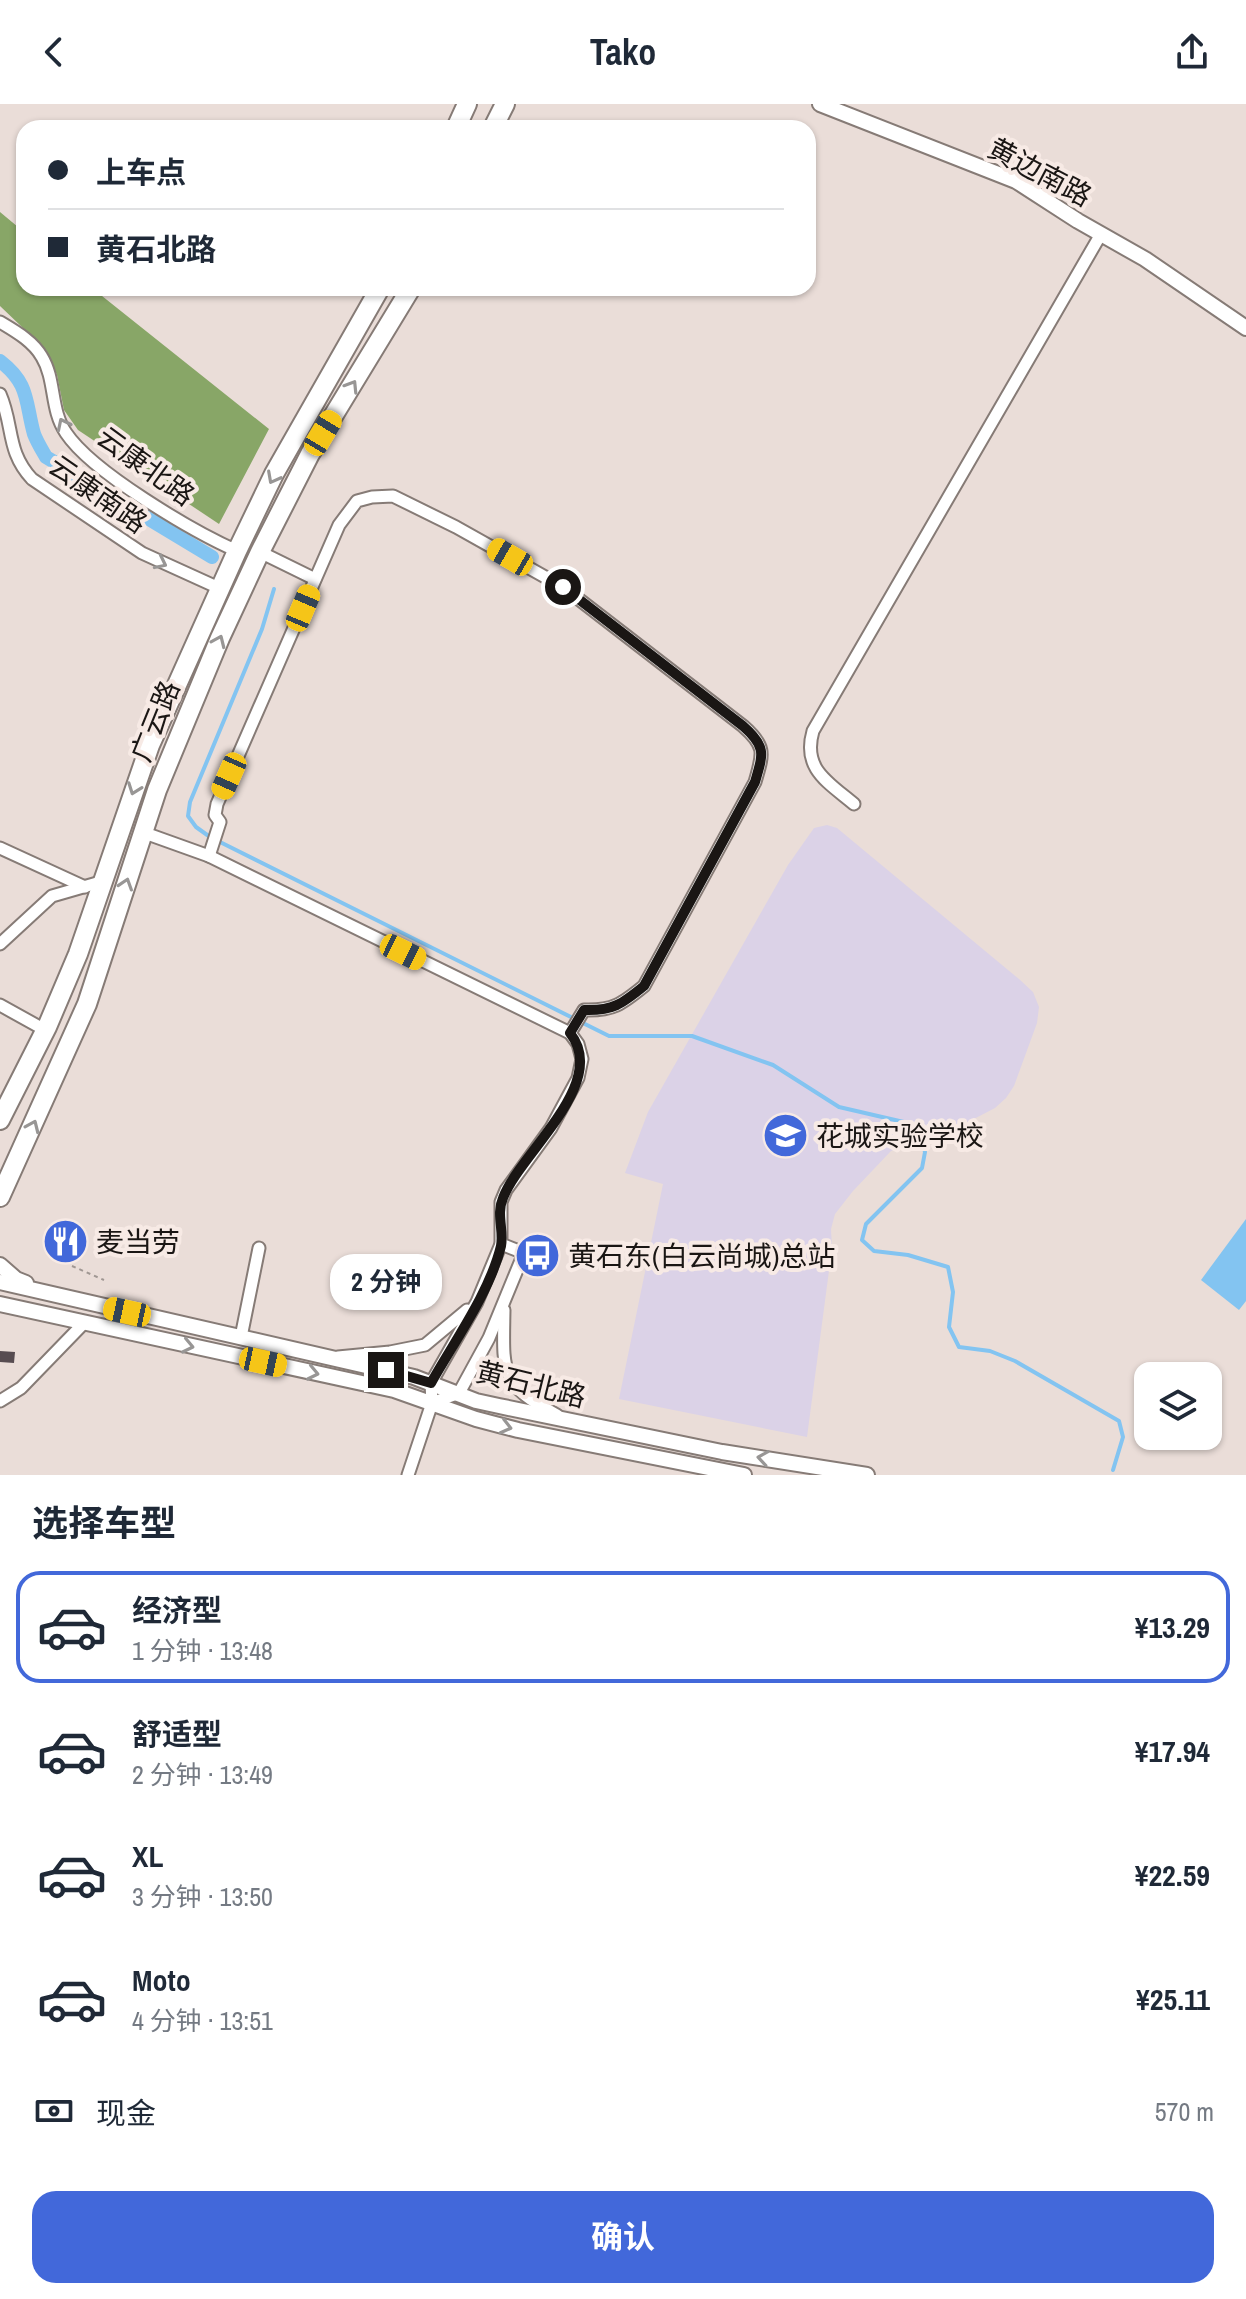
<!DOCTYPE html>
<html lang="zh">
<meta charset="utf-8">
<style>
:root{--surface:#fff;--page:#f2f2f3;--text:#1f2937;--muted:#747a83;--line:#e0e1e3;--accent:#4268da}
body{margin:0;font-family:"Archivo Narrow","Noto Sans SC",sans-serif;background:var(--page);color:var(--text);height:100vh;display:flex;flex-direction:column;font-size:30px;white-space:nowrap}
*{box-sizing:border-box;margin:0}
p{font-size:26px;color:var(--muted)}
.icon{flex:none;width:44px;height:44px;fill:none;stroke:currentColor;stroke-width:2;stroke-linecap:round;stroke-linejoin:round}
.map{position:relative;height:1371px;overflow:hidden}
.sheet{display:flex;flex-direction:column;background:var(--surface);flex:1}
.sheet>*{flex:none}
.guide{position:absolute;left:16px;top:16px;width:800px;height:176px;border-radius:24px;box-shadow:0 2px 6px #0004;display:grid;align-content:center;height:176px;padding:0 32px;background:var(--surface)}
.controls{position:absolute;left:1134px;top:1258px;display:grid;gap:16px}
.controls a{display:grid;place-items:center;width:88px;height:88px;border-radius:16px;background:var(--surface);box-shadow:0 2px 6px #0004;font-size:40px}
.end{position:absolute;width:36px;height:36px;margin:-18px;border:10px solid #1a1614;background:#fff;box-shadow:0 0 0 4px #fff}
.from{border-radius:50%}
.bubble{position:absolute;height:56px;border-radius:24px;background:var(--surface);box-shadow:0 2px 6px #0004;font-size:26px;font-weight:700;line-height:56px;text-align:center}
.car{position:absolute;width:24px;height:48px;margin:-24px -12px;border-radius:10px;box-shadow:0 0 6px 2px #0007;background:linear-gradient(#f5c518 24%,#345 0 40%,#f5c518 0 76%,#345 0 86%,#f5c518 0)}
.guide b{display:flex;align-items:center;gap:28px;height:76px;font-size:30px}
.guide b+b{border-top:2px solid var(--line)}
.guide i{width:20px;height:20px;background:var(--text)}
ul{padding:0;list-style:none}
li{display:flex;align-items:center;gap:24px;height:112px;margin:0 16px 12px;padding:0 16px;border:4px solid transparent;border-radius:24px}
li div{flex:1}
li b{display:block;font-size:30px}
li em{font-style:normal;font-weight:700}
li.active{border-color:var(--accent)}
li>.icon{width:72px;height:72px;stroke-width:1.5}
h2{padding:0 32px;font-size:36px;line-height:96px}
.pay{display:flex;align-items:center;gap:20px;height:88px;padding:0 32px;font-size:30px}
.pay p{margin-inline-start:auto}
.cta{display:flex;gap:16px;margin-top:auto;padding:16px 32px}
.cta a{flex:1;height:92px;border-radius:24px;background:var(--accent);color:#fff;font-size:32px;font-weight:700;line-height:92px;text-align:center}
header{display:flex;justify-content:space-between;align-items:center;height:104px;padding:0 32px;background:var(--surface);font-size:36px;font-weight:700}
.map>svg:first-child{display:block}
</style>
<header><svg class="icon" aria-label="back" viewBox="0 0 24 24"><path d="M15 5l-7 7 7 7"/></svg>Tako<svg class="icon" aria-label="share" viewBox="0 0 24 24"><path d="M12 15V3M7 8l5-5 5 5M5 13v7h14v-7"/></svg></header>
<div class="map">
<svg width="1246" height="1371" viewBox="0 0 1246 1371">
<rect width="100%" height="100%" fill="#eaddd8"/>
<path fill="#dbd2e7" d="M 827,721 L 837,724 L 1019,875 L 1033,888 L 1039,903 L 1037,919 L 1014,982 L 1006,994 L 995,1004 L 970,1017 L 891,1047 L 853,1087 L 835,1110 L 831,1125 L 832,1144 L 807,1333 L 619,1295 L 663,1080 L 625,1069 L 648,1008 L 788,761 L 814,724 Z"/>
<path fill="#88a667" d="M 0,108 L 24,128 L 24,184 L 92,184 L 269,325 L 219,420 L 78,326 L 64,306 L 57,271 L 46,246 L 0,202 Z"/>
<path fill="#83c4f1" d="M 1246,1115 L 1246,1197 L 1239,1206 L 1201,1176 Z"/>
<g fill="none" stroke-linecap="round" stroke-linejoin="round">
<path stroke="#83c4f1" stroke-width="4" d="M 274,485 L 262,525 L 190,698 L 188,712 L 196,723 L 210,733 L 609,932 L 692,932 L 773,961 L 839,1003 L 908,1019 L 920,1031 L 925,1048 L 922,1064 L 866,1120 L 862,1136 L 874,1147 L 908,1151 L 948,1163 L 953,1188 L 949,1223 L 959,1243 L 990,1247 L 1015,1257 L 1119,1317 L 1123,1333 L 1113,1366"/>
<path stroke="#83c4f1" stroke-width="14" d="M 0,257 C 30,280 25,298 34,330 C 37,338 42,346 46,353 L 212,453"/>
</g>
<path fill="#574c51" d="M 0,1247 L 15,1248 L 14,1259 L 0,1258 Z"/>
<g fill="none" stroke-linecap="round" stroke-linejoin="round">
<defs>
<g id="minor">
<path d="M 0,218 C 15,227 33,237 42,253 C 56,276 50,306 66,329 C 92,368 192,427 237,447"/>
<path d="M 0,290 C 14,322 6,347 32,375 L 142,449 L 219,484"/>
<path d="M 260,448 L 315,475"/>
<path d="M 854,700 C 828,678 802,665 813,627 L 1101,130"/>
<path d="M 142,728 L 209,752 L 570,929 L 578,940 L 582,955 L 578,974 L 551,1024 L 506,1086 L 501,1098 L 501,1140 L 477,1198 L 431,1279 L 432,1299 L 408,1371"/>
<path d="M 0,744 L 85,783"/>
<path d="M 209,752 L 220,718 L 215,711 L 217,700 L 339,421 L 357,397 L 372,393 L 393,392 L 456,423 L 563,483 L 743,622 C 767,643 763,650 755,678 L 644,882 C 622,900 613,907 584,906 L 570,929"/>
<path d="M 0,840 L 52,792 L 104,777"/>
<path d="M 0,901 L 45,926"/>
<path d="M 504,1206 C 503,1268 499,1280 557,1311"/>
<path d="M 241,1233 L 259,1144"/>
<path d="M 338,1253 L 390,1248 L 425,1241 L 467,1206"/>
<path d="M 0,1297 L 21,1284 L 84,1219"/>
<path d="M 432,1299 L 459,1289 L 489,1234 L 524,1149 L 501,1140"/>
</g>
<g id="tertiary">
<path d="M 820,0 L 1016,77 L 1078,117 L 1145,155 L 1246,224"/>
<path d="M 0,1161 L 16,1175 L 26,1179"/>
<path d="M 0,1178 L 414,1273 L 476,1297 L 499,1302 L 722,1348 L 867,1371"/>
<path d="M 0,1200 L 394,1286 L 476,1315 L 518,1326 L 744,1371"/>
</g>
<g id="primary">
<path d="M 456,24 L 467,0"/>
<path d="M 493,24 L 505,0"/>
<path d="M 0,1016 L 47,923 L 78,850 L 150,641 L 237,447 L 274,370 L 380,184"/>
<path d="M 0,1093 L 87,900 L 157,686 L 220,534 L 260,448 L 310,350 L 411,184"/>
</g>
</defs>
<use href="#minor" stroke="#867b76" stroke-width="15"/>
<use href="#tertiary" stroke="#867b76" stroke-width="18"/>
<use href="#primary" stroke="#867b76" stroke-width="22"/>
<path stroke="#a09793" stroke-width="2" stroke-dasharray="4 4" stroke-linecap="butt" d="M 72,1162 L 104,1176"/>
<use href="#minor" stroke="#fff" stroke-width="11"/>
<use href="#tertiary" stroke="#fff" stroke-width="14"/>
<use href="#primary" stroke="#fff" stroke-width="18"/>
</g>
<defs><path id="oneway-chevron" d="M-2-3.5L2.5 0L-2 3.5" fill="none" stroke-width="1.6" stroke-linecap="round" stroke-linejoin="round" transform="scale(2)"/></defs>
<g stroke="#989695">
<use href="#oneway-chevron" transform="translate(352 282) rotate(-58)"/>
<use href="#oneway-chevron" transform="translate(63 320) rotate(-116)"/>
<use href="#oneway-chevron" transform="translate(273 374) rotate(118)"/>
<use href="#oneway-chevron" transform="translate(161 459) rotate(26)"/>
<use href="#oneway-chevron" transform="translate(219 537) rotate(-66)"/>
<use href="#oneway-chevron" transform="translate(134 685) rotate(110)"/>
<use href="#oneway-chevron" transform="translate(126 780) rotate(-72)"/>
<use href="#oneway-chevron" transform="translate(33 1022) rotate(-66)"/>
<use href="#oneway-chevron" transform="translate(188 1242) rotate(12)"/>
<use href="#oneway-chevron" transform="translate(313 1269) rotate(12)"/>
<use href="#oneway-chevron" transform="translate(506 1323) rotate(14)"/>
<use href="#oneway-chevron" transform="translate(763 1354) rotate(-171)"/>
</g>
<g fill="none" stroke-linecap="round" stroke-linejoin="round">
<path stroke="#1a1614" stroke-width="10" d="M 386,1266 L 431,1279 C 454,1238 490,1188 501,1142 C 504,1126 496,1110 503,1094 C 520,1049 610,979 570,929 L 584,906 C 613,907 622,900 644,882 L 755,678 C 763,650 767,643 743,622 L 563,483"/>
</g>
<defs>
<symbol id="school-disc" viewBox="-11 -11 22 22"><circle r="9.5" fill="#4268da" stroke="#f7eae5"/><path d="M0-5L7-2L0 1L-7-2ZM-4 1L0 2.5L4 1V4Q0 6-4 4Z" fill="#fff"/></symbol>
<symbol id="restaurant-disc" viewBox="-11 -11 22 22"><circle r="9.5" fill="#4268da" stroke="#f7eae5"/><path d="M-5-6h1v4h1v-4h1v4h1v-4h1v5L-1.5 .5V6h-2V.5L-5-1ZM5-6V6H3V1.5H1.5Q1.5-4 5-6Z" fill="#fff"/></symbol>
<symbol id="bus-disc" viewBox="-11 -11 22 22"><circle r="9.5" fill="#4268da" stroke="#f7eae5"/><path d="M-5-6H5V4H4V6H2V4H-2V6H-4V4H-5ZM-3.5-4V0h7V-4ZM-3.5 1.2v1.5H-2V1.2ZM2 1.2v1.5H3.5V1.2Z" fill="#fff"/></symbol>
</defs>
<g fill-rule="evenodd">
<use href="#school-disc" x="760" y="1006" width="51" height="51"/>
<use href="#restaurant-disc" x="40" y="1112" width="51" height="51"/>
<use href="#bus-disc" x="512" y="1126" width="51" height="51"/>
</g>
<g text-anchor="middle" stroke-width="8" stroke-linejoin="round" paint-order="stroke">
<g font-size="28" fill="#1a1614" stroke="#f7eae5">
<text transform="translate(1040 68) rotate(28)" y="10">黄边南路</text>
<text transform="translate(146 362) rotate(36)" y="10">云康北路</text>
<text transform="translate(98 390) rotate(35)" y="10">云康南路</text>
<text transform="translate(155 617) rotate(-68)" y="10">广云路</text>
<text transform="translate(531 1280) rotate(14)" y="10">黄石北路</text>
</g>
<g font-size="28" fill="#1a1614" stroke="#f7eae5" text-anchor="start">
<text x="816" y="1042">花城实验学校</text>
<text x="96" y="1148">麦当劳</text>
<text x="568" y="1162">黄石东(白云尚城)总站</text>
</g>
</g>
</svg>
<div class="controls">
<a><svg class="icon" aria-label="layers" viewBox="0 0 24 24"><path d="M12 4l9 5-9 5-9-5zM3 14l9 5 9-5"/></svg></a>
</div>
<i class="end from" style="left:563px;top:483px"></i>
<i class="end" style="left:386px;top:1266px"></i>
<div class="bubble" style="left:330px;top:1150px;width:112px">2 分钟</div>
<i class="car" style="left:323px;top:329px;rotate:31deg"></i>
<i class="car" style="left:510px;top:453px;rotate:300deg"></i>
<i class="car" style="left:303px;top:504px;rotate:23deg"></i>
<i class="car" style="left:229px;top:672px;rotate:204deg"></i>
<i class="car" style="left:403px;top:848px;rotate:116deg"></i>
<i class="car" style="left:127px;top:1208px;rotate:282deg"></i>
<i class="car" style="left:263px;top:1258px;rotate:102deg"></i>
<div class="guide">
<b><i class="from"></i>上车点</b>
<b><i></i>黄石北路</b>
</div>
</div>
<section class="sheet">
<h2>选择车型</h2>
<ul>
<li class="active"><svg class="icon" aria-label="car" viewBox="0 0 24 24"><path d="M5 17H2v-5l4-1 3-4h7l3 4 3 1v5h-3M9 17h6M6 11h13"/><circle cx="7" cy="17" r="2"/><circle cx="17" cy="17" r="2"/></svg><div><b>经济型</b><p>1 分钟 · 13:48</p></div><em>¥13.29</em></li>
<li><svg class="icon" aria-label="car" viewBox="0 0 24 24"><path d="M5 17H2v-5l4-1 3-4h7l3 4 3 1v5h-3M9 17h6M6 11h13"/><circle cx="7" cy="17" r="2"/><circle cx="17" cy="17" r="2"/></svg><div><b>舒适型</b><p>2 分钟 · 13:49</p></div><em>¥17.94</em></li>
<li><svg class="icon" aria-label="car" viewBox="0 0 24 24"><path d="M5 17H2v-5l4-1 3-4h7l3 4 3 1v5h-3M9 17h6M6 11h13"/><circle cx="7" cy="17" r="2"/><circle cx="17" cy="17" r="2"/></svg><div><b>XL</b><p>3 分钟 · 13:50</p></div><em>¥22.59</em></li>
<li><svg class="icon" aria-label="car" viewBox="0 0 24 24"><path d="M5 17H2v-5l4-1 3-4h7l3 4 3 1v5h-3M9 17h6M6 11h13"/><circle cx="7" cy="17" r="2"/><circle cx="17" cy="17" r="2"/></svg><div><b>Moto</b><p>4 分钟 · 13:51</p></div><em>¥25.11</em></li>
</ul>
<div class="pay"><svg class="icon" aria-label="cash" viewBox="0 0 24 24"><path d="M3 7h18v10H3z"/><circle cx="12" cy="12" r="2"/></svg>现金<p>570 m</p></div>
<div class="cta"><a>确认</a></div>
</section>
